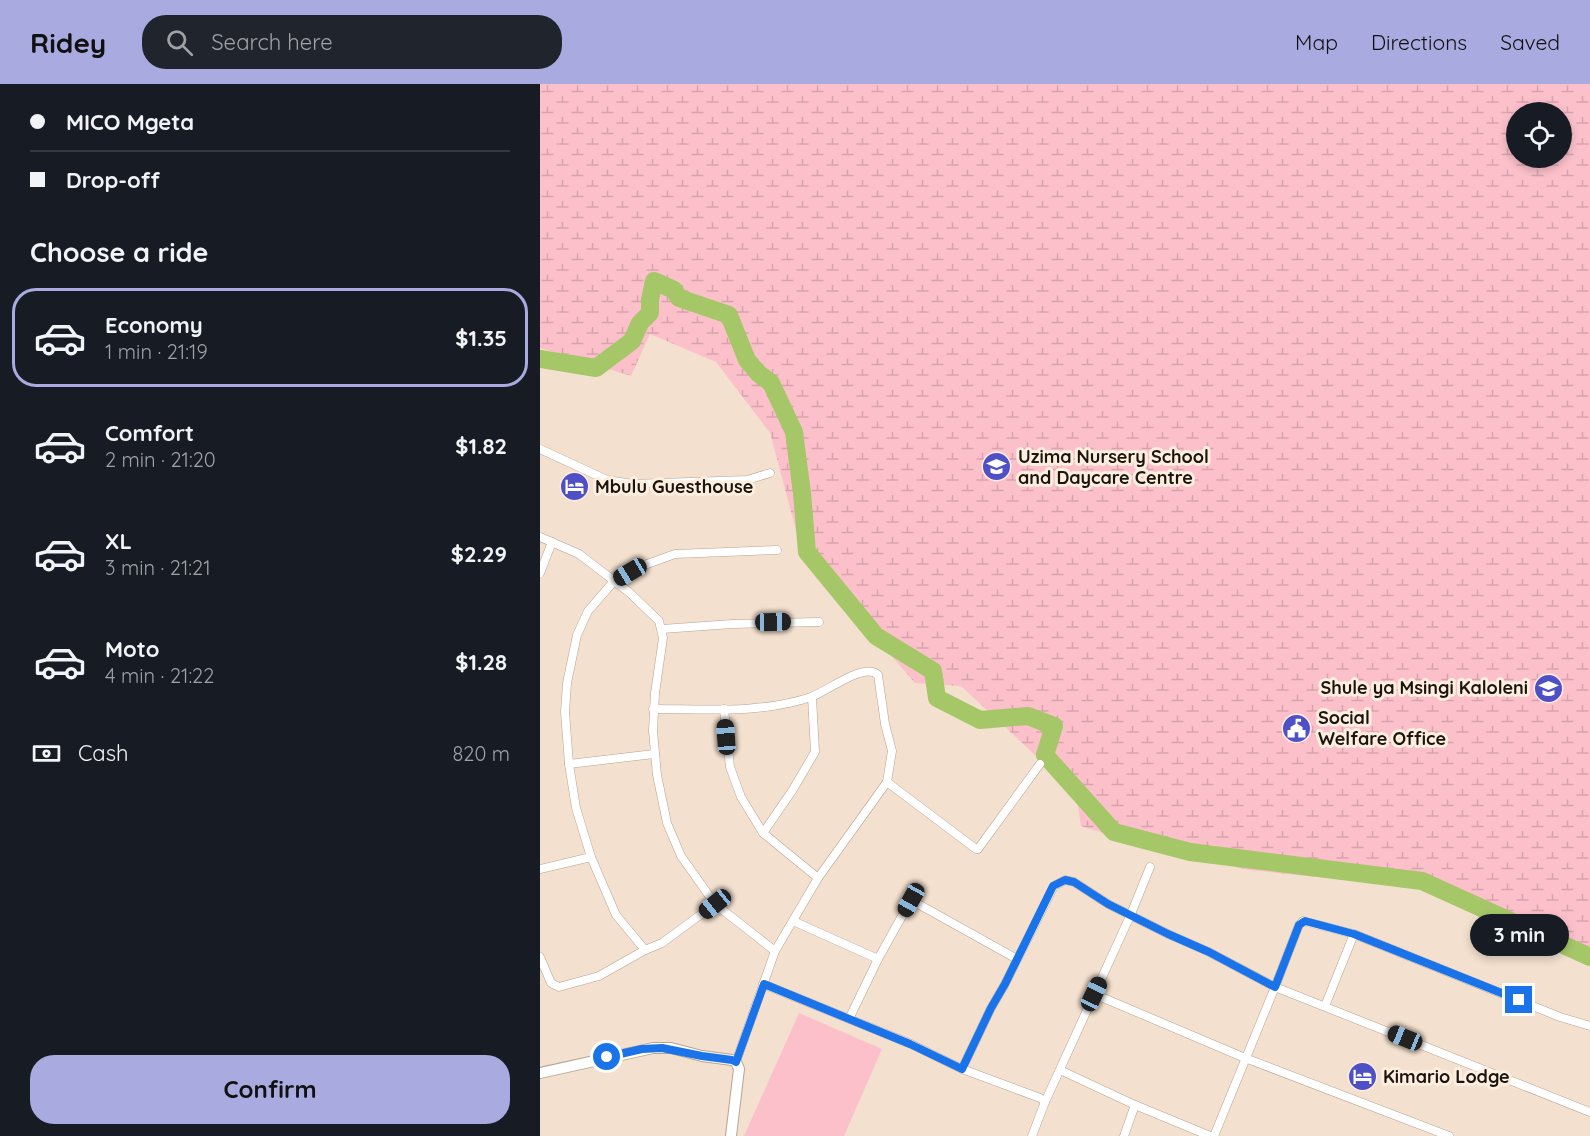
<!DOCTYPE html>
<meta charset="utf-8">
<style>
:root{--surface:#171b24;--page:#20242c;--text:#f1f3f6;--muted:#9ea1a6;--line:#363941;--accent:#a8aae0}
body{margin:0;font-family:Quicksand,sans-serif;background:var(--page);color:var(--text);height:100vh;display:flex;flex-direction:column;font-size:22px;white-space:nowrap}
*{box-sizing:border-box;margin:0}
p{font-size:20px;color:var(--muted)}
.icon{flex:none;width:33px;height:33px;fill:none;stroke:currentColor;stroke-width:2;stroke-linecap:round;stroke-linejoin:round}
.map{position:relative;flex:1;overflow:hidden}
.details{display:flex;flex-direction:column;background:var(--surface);width:540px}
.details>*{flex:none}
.banner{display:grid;align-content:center;height:132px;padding:0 30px;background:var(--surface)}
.tools{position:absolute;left:966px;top:18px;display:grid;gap:12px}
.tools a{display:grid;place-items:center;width:66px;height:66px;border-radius:50%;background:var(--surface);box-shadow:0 3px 9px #0003;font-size:30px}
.end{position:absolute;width:27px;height:27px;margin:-14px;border:8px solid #1a73e8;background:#fff;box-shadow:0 0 0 3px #fff}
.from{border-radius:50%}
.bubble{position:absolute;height:42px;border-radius:21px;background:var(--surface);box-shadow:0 3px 9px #0003;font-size:20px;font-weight:700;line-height:42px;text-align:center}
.car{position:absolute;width:18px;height:36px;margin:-18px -9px;border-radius:8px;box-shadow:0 0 4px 2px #0007;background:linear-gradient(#222 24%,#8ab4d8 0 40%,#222 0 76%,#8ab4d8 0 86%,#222 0)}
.banner b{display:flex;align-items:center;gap:21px;height:57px;font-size:22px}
.banner b+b{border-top:2px solid var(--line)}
.banner i{width:15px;height:15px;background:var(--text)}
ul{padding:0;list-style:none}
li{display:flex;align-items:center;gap:18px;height:99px;margin:0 12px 9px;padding:0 18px;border:3px solid transparent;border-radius:24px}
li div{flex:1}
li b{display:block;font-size:22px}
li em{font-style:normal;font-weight:700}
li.current{border-color:var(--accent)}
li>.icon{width:54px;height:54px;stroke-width:1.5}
h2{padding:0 30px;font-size:27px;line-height:72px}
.pay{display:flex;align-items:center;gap:15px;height:66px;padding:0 30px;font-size:22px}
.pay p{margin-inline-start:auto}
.action{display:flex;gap:12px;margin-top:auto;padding:12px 30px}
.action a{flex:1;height:69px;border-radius:24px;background:var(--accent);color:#111;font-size:24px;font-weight:700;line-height:69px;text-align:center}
header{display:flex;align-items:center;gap:36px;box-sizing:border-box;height:84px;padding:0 30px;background:var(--accent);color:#111}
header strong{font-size:28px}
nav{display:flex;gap:33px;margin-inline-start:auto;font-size:21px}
.search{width:420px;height:54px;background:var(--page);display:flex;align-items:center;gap:15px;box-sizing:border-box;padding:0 21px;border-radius:24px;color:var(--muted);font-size:22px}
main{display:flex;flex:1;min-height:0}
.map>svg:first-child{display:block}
</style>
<header>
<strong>Ridey</strong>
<div class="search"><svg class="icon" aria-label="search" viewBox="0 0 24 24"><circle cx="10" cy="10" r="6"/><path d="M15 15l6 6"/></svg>Search here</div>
<nav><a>Map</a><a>Directions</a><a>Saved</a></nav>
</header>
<main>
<section class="details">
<div class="banner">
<b><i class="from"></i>MICO Mgeta</b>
<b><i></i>Drop-off</b>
</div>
<h2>Choose a ride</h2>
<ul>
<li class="current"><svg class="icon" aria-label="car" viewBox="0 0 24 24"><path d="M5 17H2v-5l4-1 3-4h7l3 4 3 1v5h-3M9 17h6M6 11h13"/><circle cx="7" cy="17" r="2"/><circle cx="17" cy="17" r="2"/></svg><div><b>Economy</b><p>1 min · 21:19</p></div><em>$1.35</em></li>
<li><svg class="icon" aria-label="car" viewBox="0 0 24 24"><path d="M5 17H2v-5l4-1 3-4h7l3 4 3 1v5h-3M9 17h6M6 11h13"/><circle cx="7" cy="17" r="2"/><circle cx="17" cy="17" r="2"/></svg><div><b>Comfort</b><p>2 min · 21:20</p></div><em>$1.82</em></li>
<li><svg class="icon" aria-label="car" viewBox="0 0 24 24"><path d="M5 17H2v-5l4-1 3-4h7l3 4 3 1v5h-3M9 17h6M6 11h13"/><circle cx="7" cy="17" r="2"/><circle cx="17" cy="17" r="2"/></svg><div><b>XL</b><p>3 min · 21:21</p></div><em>$2.29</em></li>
<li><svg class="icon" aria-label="car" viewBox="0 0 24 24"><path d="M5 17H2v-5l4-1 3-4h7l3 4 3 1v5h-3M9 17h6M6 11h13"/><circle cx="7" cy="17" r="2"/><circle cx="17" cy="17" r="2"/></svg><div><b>Moto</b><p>4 min · 21:22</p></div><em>$1.28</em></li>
</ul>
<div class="pay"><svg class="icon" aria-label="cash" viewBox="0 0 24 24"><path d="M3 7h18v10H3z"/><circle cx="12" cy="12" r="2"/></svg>Cash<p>820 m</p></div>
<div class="action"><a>Confirm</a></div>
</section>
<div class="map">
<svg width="1050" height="1052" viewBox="0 0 1050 1052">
<defs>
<pattern id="wetland-marsh" width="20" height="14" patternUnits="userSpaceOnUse" patternTransform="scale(1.5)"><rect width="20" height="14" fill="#fcc0cb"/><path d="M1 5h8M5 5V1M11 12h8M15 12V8" fill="none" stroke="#d7a4ad"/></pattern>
</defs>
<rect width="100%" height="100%" fill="#f3e0ce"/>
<path fill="url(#wetland-marsh)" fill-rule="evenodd" d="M 0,0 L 1050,0 L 1050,882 L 876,803 L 709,786 L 605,762 L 541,742 L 536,709 L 421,602 L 375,599 L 262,469 L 230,349 L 176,278 L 110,250 L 91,292 L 0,264 ZM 976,28 L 1022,28 L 1022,74 L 976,74 Z"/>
<path fill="#fcc0cb" d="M 259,929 L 342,965 L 304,1052 L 204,1052 Z"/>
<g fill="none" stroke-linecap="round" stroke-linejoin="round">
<path stroke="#a5c767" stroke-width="18" d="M 0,275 L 56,284 L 92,257 L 100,239 L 110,229 L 110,216 L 114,197 L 134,206 L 139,214 L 189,231 L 207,276 L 218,289 L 231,299 L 254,348 L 262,409 L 267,468 L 336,552 L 393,587 L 397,614 L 440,636 L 488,632 L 514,642 L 505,671 L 574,748 L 650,768 L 882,797 L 1050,873"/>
<defs>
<g id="street">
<path d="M 0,365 L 67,396 L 93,400 L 207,396 L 230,389"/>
<path d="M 0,453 L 39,470 L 90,509 L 119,537 L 123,554 L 115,609 L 113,647 L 117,691 L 127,739 L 141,772 L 175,820 L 235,867"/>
<path d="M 0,489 L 12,458"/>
<path d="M 122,545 L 192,540 L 279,538"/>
<path d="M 113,625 C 165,625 221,630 271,613 C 286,608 325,577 338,591 L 345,640 L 352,667 L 347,698 L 278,794 L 235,867 L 196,978"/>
<path d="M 184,625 L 190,683 L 201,713 L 223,749 L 278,794"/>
<path d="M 29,680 L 114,670"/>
<path d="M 347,698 L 436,765 L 438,765 L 500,680"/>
<path d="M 223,749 L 252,707 L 275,668 L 272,613"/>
<path d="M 0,785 L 51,773"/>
<path d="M 253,837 L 338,875"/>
<path d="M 105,866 L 76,831 L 51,773 L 36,724 L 29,680 L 25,628 L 27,599 L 37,551 L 48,527 L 75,496 L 99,483 L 135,470 L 237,466"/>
<path d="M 0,873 L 11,899 L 19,903 L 59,892 L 105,866 L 122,859 L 175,820"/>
<path d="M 223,900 L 371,960 L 422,985 L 500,1014 L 505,1018 L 492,1052"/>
<path d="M 554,910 L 705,974 L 909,1052"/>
<path d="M 785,922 L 814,850"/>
<path d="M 309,935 L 338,875 L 371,816 L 477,875"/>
<path d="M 422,985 L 451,924 L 465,900 L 514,802 L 525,796 L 534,798 L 568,820 L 628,850 L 669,868 L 735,903 L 1050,1028"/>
<path d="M 520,986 L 595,1021 L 670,1052"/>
<path d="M 505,1018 L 591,830 L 610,783"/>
<path d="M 584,1052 L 595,1021"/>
<path d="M 674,1052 L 735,903 L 759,841 L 763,837 L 814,850 L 1020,933 L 1050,942"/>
</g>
<path id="secondary" d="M 0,989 L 113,964 L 131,964 L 162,972 L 192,976 L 196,978 L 199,985 L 191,1052"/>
</defs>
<use href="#street" stroke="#b7a493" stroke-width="9"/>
<use href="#secondary" stroke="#b7a493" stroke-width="12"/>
<use href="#street" stroke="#fff" stroke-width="8"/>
<use href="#secondary" stroke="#fff" stroke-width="10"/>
</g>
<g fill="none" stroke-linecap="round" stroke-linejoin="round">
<path stroke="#1a73e8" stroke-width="8" d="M 67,973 L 102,965 L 122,964 L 162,972 L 192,976 L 196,978 L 224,900 L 370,960 L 422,985 L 451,924 L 465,900 L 513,802 L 525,796 L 534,798 L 568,820 L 628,850 L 669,868 L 735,903 L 759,841 L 765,837 L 814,850 L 979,916"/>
</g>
<defs>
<symbol id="school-disc" viewBox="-11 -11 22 22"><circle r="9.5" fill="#4f50c6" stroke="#feeedf"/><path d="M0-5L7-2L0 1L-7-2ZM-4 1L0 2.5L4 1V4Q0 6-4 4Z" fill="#fff"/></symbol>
<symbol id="hotel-disc" viewBox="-11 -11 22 22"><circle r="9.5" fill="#4f50c6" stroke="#feeedf"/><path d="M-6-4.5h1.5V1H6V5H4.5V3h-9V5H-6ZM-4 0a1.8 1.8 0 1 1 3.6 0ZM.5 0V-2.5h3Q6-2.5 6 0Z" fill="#fff"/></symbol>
<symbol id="civic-disc" viewBox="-11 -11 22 22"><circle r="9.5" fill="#4f50c6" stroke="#feeedf"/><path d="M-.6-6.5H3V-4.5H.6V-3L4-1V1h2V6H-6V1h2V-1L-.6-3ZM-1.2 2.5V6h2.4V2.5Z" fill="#fff"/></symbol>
</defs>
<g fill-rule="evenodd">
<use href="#school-disc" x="440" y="366" width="33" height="33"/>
<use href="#hotel-disc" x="18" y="386" width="33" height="33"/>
<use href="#school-disc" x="992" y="588" width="33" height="33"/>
<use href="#civic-disc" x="740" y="628" width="33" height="33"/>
<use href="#hotel-disc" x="806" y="976" width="33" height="33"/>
</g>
<g text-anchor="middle" stroke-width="6" stroke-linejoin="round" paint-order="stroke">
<g font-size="18" font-weight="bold" fill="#1b150e" stroke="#feeedf" text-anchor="start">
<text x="478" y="379">Uzima Nursery School<tspan x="478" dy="21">and Daycare Centre</tspan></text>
<text x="55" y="409">Mbulu Guesthouse</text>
<text x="988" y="610" text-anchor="end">Shule ya Msingi Kaloleni</text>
<text x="778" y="640">Social<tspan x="778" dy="21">Welfare Office</tspan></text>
<text x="843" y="999">Kimario Lodge</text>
</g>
</g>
</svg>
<div class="tools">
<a><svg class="icon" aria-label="locate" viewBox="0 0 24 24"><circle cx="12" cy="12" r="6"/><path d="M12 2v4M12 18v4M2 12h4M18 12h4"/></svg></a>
</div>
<i class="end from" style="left:67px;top:973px"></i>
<i class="end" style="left:979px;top:916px"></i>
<div class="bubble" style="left:930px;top:830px;width:99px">3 min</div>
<i class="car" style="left:90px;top:488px;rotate:239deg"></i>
<i class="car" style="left:233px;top:538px;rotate:89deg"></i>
<i class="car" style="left:186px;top:653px;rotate:356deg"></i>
<i class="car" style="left:371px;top:816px;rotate:209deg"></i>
<i class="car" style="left:175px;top:820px;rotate:231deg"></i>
<i class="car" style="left:554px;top:910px;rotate:25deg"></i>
<i class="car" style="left:865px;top:954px;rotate:292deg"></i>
</div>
</main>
